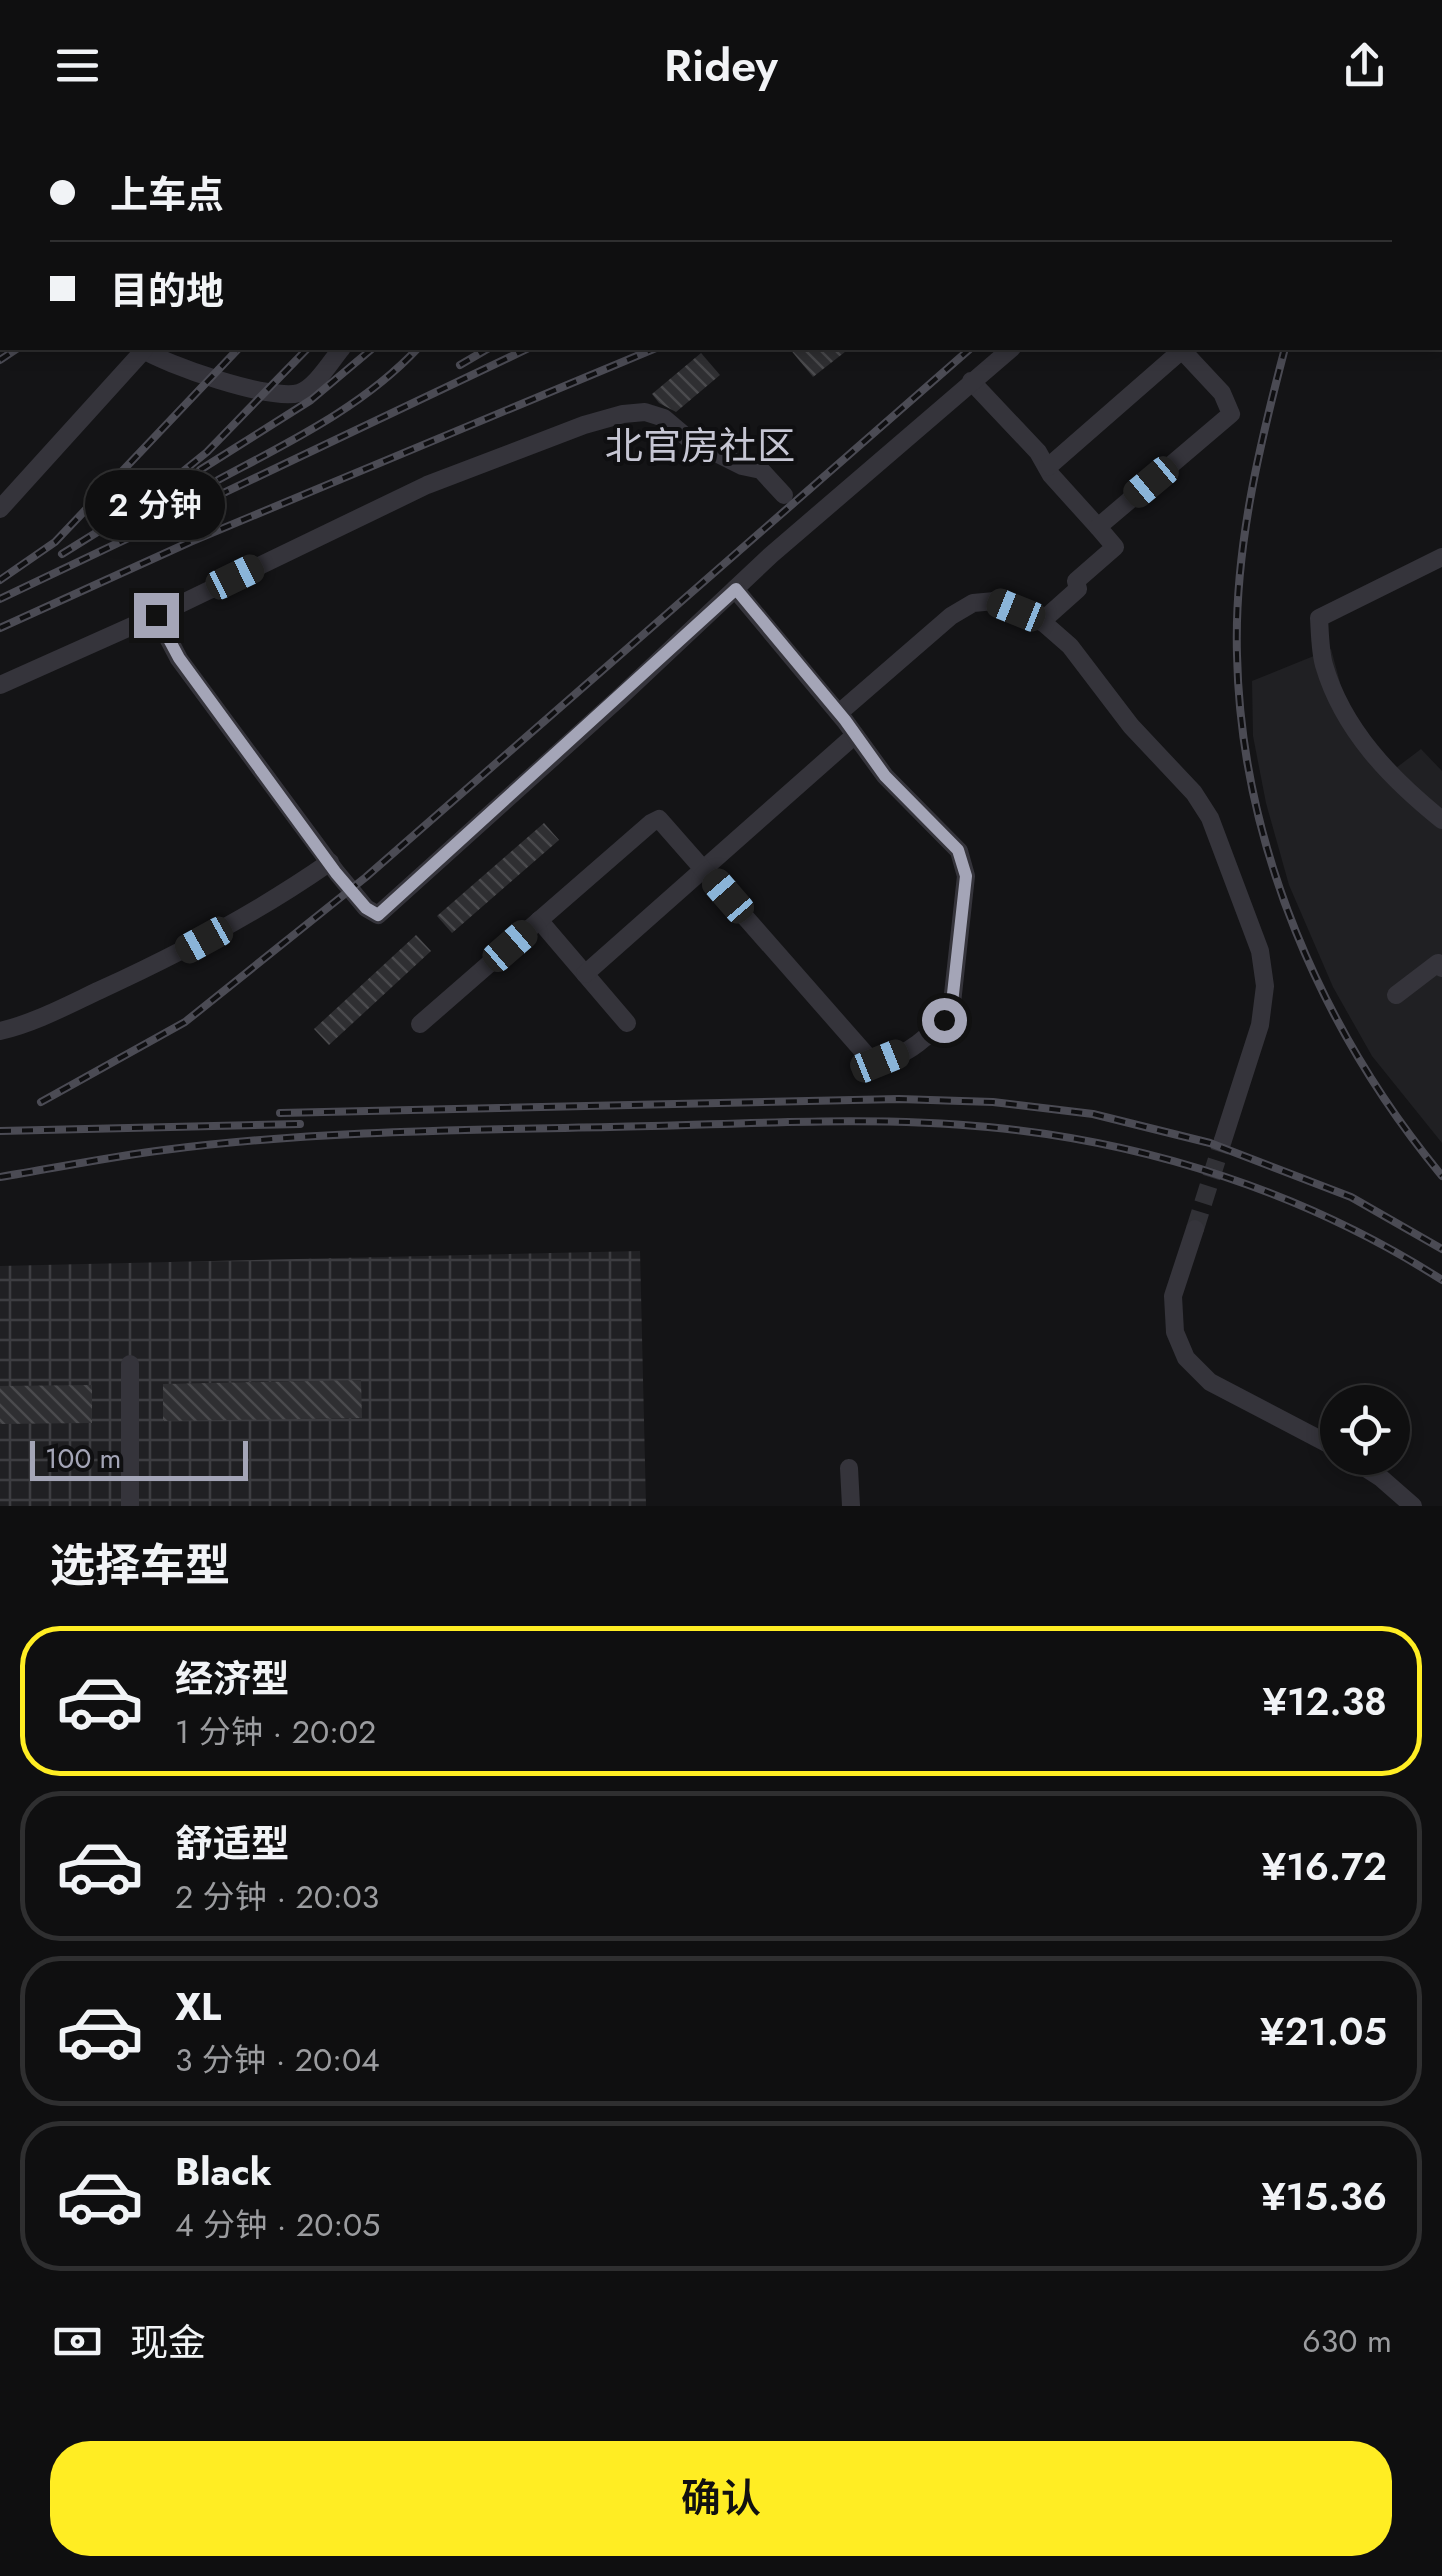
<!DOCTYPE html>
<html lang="zh">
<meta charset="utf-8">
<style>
:root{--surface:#0f0f10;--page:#181819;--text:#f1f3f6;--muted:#9b9c9f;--line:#2f2f30;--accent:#ffed23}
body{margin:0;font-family:Jost,"Noto Sans SC",sans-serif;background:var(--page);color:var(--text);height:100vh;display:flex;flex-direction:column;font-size:38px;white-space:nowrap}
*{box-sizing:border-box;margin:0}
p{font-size:32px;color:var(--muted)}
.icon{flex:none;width:55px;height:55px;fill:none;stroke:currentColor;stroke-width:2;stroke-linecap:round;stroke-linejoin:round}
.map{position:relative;height:1376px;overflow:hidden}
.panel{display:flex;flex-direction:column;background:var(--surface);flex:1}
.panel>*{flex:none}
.hud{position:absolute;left:0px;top:0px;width:1442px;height:220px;box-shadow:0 5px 15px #0003,0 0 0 2px var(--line);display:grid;align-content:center;height:220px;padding:0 50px;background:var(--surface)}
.controls{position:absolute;left:1320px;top:1255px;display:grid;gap:20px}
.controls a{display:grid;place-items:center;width:90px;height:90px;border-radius:50%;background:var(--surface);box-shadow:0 5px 15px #0003,0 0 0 2px var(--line);font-size:50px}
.scale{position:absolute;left:30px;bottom:25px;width:218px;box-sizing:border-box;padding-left:10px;border:5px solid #a4a5b7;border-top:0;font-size:28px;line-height:35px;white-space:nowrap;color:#a4a5b7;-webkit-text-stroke:8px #0f0f11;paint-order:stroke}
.end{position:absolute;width:45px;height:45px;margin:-22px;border:12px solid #a4a5b7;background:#111;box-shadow:0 0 0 5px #111}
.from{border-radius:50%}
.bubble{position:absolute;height:70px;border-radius:35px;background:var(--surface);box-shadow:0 5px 15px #0003,0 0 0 2px var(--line);font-size:32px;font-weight:600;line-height:70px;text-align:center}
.car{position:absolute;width:30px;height:60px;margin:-30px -15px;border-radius:12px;box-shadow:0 0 8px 2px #0007;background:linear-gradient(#222 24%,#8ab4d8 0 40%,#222 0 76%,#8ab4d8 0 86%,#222 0)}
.hud b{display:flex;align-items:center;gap:35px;height:95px;font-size:38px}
.hud b+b{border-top:2px solid var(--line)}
.hud i{width:25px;height:25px;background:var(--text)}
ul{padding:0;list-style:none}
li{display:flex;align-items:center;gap:30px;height:150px;margin:0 20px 15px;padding:0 30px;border:5px solid var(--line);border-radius:40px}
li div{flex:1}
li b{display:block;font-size:38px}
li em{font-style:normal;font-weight:600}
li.on{border-color:var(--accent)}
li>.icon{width:90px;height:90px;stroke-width:1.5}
h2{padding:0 50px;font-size:45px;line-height:120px}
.pay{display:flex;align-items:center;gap:25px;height:110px;padding:0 50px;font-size:38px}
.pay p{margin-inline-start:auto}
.button{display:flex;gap:20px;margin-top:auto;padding:20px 50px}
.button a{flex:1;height:115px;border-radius:40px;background:var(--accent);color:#111;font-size:40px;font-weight:600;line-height:115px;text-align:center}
header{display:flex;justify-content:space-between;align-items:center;height:130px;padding:0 50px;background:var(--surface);font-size:45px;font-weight:600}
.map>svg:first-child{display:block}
</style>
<header><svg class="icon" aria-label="menu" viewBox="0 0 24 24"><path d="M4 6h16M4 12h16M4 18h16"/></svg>Ridey<svg class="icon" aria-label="share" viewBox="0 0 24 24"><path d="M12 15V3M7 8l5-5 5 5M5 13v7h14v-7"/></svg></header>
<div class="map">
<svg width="1442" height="1376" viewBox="0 0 1442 1376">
<defs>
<pattern id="industrial-grid" width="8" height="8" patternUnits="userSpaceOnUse" patternTransform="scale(2.5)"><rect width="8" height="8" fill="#202023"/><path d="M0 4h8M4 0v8" fill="none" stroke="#3d3d41"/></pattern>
<pattern id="building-back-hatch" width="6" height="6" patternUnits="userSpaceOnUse" patternTransform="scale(2.5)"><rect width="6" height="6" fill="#2f2f32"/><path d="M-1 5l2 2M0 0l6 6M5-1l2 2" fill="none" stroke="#4a4a4d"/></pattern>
</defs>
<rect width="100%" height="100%" fill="#141416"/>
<path fill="#202023" d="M 1331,519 L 1342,560 L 1356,595 L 1392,641 L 1421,619 L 1442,641 L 1442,1013 L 1372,926 L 1333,857 L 1289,755 L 1266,673 L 1253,606 L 1252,551 Z"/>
<path fill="url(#industrial-grid)" d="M 640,1121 L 646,1376 L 0,1376 L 0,1136 Z"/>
<g fill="url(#building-back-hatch)">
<path d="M 789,218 L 850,218 L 813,247 Z"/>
<path d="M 701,223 L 720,245 L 676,282 L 659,273 L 652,264 Z"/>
<path d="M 544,693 L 559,710 L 452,803 L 437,786 Z"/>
<path d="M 416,805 L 431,821 L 329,915 L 314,899 Z"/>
<path d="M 361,1250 L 362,1288 L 163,1291 L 163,1254 Z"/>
<path d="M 92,1255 L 92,1293 L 0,1294 L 0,1256 Z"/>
</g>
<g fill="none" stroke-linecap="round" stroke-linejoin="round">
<path stroke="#313136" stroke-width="18" stroke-dasharray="18 9" stroke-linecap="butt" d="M 1195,1099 L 1223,1010"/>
<g stroke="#35343b" stroke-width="18">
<path d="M 83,2 L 88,0"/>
<path d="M 540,2 L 542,0"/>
<path d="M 0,38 L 2,37"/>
<path d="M 0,109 L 2,110"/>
<path d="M 140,218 C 166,235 270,271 299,263 C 316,257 331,231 342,218"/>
<path d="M 971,251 L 1038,322 L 1051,345 L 1098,397"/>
<path d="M 1048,337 L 1182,220"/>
<path d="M 0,379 L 144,220"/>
<path d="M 1442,427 L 1319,488 C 1320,503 1320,521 1324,535 C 1343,600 1391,649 1442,690"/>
<path d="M 156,485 L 179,529 L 337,743 L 366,778 L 378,785 L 619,568 L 771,425 L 1012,218"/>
<path d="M 1041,492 L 1078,459 L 1076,451 L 1115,417 L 1098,397 L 1231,284 L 1222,263 L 1180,218"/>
<path d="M 0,555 L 168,480 L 427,355 L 584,295 L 623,284 L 645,282 L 664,288 L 690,310 L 742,336 L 761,340 L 784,365"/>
<path d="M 839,583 L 951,486 L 973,473 L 995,471 L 1038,488 L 1070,516 L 1131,596 L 1194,663 L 1210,688 L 1260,821 L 1265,856 L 1260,895 L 1223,1010"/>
<path d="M 539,790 L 627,893"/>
<path d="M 585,844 L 855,605"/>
<path d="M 1396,865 L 1438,833 L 1442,838"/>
<path d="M 420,894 L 651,693 L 659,689 L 869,928 C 901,936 939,900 952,873 L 966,746 L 959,721 L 885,646 L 845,591 L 735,459"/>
<path d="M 0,901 C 35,893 68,875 100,860 C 181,823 257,783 330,732"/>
<path d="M 1195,1099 L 1173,1166 L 1175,1202 L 1186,1228 L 1210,1252 L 1338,1319"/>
<path d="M 1350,1328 L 1381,1348 L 1413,1376"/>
<path d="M 849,1338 L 851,1376"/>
<path d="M 130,1376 L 130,1234"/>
</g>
<defs>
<g id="rail">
<path d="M 440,2 L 443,0"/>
<path d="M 512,2 L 514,0"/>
<path d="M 574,2 L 577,0"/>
<path d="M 619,2 L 621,0"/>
<path d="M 720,2 L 722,0"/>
<path d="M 910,2 L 913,0"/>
<path d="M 951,2 L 956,0"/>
<path d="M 981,2 L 986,0"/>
<path d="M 1224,2 L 1228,0"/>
<path d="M 1388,2 L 1390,0"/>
<path d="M 1285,218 C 1259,317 1234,421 1237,525 C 1241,714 1322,901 1442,1046"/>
<path d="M 0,230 L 18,218"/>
<path d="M 460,235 L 489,218"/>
<path d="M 200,340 L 311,270 L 373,218"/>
<path d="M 218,350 C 289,312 363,277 418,218"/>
<path d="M 62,424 L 144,373 L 207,322 L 308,218"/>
<path d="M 0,450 L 55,412 L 239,218"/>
<path d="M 0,469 L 529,218"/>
<path d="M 0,498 L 190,412 L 656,218"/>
<path d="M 41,972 L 185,892 L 366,747 L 971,218"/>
<path d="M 280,983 L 899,969 L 993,972 L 1093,984 L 1210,1013 L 1351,1067 L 1442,1119"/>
<path d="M 0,1001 L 300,994"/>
<path d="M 0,1047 C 55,1038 109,1027 164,1020 C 311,1001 462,1000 610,997 C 735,995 863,985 988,997 C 1148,1012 1306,1063 1442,1150"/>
</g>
</defs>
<use href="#rail" stroke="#4b4b54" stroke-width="8"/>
<use href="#rail" stroke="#0f0f11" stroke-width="4" stroke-dasharray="11" stroke-linecap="butt"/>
</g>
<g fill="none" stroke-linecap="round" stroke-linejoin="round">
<path stroke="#a4a5b7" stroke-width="12" d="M 156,485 L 179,528 L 336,743 L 366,778 L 378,785 L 736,459 L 845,590 L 885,646 L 958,720 L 966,746 L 952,873 L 944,890"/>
</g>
<g text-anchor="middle" stroke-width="8" stroke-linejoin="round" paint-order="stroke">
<g font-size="38" fill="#c6c6d3" stroke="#0f0f11">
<text x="700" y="329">北官房社区</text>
</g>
</g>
</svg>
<div class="controls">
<a><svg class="icon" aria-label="locate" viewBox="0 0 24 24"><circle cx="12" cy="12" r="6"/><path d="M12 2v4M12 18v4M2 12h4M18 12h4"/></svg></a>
</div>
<div class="scale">100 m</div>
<i class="end from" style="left:944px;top:890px"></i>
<i class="end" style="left:156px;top:485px"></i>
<div class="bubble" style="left:85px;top:340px;width:140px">2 分钟</div>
<i class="car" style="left:1151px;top:352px;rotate:230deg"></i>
<i class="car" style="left:235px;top:447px;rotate:64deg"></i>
<i class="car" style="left:1016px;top:480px;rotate:292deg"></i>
<i class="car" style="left:728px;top:766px;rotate:319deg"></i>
<i class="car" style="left:204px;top:810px;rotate:241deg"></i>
<i class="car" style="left:510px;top:816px;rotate:49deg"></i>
<i class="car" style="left:880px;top:931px;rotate:68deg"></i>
<div class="hud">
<b><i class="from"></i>上车点</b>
<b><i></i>目的地</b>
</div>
</div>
<section class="panel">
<h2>选择车型</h2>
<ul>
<li class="on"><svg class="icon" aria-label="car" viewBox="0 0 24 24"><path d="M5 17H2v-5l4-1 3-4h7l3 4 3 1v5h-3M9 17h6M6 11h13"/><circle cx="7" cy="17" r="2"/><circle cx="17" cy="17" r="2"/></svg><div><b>经济型</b><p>1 分钟 · 20:02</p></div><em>¥12.38</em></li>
<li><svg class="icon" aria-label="car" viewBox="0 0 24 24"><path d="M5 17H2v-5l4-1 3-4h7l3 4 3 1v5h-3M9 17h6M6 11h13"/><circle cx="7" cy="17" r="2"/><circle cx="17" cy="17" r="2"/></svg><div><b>舒适型</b><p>2 分钟 · 20:03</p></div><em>¥16.72</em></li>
<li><svg class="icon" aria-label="car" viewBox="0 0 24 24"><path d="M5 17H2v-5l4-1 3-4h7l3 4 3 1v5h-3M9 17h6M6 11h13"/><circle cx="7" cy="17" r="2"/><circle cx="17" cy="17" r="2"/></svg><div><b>XL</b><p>3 分钟 · 20:04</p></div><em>¥21.05</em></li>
<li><svg class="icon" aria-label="car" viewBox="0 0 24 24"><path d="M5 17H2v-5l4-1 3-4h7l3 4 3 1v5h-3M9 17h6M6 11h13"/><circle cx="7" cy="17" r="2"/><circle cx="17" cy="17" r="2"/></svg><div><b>Black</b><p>4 分钟 · 20:05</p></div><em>¥15.36</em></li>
</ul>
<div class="pay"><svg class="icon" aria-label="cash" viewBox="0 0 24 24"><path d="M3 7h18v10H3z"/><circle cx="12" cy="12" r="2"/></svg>现金<p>630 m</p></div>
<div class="button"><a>确认</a></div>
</section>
